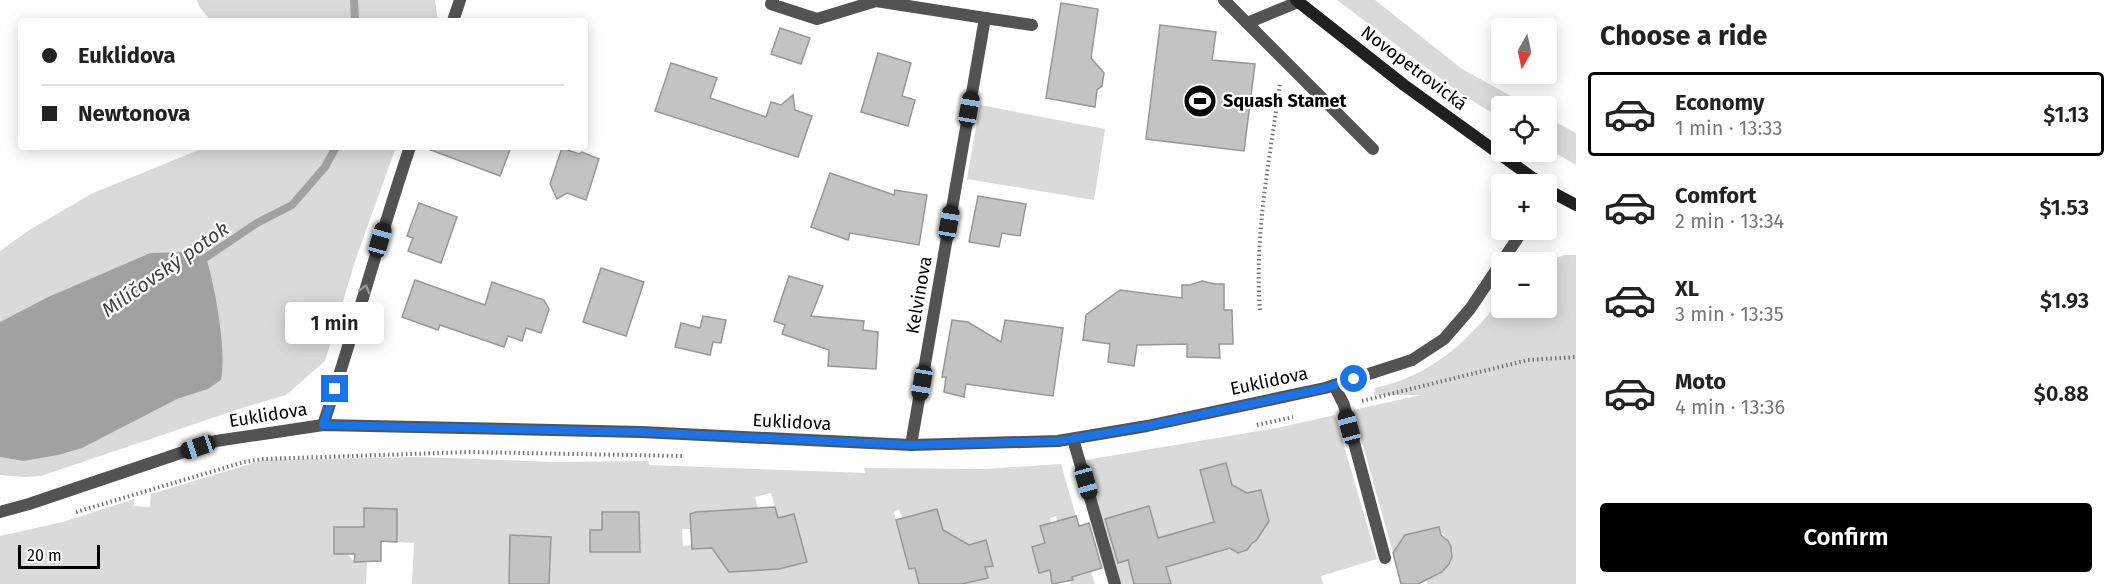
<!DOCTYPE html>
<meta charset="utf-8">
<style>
:root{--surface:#fff;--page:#f2f2f2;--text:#222;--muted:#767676;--line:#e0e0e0;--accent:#000}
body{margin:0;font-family:"Fira Sans",sans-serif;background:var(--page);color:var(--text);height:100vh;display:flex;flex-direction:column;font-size:22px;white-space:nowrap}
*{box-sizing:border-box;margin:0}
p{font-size:20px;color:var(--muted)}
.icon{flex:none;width:33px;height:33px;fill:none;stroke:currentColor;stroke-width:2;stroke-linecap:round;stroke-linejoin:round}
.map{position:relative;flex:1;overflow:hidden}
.details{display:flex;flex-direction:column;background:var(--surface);width:540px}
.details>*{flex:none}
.hud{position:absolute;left:18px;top:18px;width:570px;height:132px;border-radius:6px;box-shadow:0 3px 15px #0003;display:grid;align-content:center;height:132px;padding:0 24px;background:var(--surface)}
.needle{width:39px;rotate:189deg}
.tools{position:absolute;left:1491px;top:18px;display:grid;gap:12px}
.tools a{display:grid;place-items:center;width:66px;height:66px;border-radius:6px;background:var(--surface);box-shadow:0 3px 15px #0003;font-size:30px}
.scale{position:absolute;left:18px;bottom:15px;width:82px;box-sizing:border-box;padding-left:6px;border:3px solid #000;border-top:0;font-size:16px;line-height:21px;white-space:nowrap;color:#000;-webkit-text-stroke:4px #fff;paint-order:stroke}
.end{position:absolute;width:27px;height:27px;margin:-14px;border:8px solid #1a73e8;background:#fff;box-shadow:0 0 0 3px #fff}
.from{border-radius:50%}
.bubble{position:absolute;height:42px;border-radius:6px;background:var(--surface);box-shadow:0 3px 15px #0003;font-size:20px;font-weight:600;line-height:42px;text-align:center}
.car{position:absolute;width:18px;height:36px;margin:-18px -9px;border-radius:8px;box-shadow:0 0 4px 2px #0007;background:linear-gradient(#222 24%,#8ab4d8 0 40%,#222 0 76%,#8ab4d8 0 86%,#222 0)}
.hud b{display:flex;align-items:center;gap:21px;height:57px;font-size:22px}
.hud b+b{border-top:2px solid var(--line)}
.hud i{width:15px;height:15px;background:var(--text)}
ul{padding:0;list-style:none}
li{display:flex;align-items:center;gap:18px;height:84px;margin:0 12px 9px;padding:0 12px;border:3px solid transparent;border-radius:6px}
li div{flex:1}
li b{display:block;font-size:22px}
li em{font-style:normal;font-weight:600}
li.current{border-color:var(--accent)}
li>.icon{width:54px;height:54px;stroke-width:1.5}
h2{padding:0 24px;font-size:27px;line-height:72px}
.button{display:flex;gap:12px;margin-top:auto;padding:12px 24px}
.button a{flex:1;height:69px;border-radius:6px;background:var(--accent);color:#fff;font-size:24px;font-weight:600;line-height:69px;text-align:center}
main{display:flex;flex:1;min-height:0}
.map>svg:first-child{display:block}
</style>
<main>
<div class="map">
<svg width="1576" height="584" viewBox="0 0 1576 584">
<rect width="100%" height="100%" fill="#fff"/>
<g fill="#dadada" fill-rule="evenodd">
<path d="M 197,0 L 435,0 L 438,21 L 211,21 L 199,6 Z"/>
<path d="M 1337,0 L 1375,0 L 1462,69 L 1529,106 L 1502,106 L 1501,119 L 1456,90 Z"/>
<path d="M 980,105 L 1105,129 L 1094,200 L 967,179 Z"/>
<path d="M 1546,117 L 1576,133 L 1576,165 L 1547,148 Z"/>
<path d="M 206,147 L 396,147 L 356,258 L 325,361 L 286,395 L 242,408 L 41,476 L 24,477 L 0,475 L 0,457 L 23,461 L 177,399 L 208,389 L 221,380 L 150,253 L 48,297 L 0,322 L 0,251 L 31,229 L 93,193 Z"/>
<path d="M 1565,255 L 1576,255 L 1576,584 L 1427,584 L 1428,576 C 1443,571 1461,561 1449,542 C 1445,535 1442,536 1439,527 L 1405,535 L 1393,553 L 1353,410 L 1421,395 L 1374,395 L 1375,388 C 1431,376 1467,342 1501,299 L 1502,308 L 1546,308 L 1546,262 L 1542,262 Z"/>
<path d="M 1335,415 L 1377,559 L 1321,576 L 1323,584 L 1171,584 L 1166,567 L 1185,531 L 1158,538 L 1149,506 L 1115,516 L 1134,584 L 1108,584 L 1074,462 L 1277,428 ZM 1226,463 L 1233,489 L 1244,494 L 1257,491 L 1262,494 L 1269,521 L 1255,528 L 1258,540 L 1252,543 L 1247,550 L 1238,553 L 1230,548 L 1223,550 L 1200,471 Z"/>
<path d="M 418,457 L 556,462 L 648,461 L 649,465 L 865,473 L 864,468 L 985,469 L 1061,464 L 1076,516 L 1057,521 L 1056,516 L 1050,518 L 1051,523 L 1040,526 L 1045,543 L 1032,547 L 1039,573 L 1054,569 L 1055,577 L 1051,578 L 1052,584 L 962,584 L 987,577 L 985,567 L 993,565 L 986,540 L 963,546 L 945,536 L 937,509 L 902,518 L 899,509 L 894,512 L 909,569 L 915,568 L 919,584 L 549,584 L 551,537 L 511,535 L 509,579 L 517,584 L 412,584 L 414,543 L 397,542 L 397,509 L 364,508 L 363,527 L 334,527 L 334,554 L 348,554 L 354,562 L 367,562 L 366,584 L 0,584 L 0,536 L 63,522 L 134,499 L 134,506 L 150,507 L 151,494 L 263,460 ZM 771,493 L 778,518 L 794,514 L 806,562 L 775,570 L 755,497 ZM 602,512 L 639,512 L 639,552 L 590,552 L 590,530 L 602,530 ZM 697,513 L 748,571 L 729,572 L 712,548 L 692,549 L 691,545 L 683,546 L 682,529 L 691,529 L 690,514 Z"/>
<path d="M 1091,571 L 1095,584 L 1070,584 L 1072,577 Z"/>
</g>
<path fill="#a1a1a1" d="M 186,252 L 206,257 C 215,287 227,350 221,380 L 208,389 L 177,399 L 82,448 L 58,455 L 23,461 L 0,457 L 0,322 L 48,297 L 150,253 Z"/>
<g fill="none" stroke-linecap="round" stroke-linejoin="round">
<g stroke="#a1a1a1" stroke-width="8">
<path d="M 354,0 L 355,21"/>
<path d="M 199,262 L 257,223 L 292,205 L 325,167 L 336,147"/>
</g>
</g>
<g fill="#c3c3c3" stroke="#979797" stroke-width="1.5">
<path d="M 1061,3 L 1098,9 L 1091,58 L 1104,73 L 1102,86 L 1097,90 L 1095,107 L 1046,98 Z"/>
<path d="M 1160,25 L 1216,32 L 1212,60 L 1255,64 L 1244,151 L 1146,139 Z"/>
<path d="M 780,28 L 810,38 L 801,64 L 771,54 Z"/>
<path d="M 878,53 L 911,63 L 902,96 L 915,100 L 908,126 L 861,112 Z"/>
<path d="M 671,63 L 717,78 L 710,98 L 766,117 L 771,102 L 781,105 L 793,95 L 795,110 L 812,116 L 798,157 L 655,111 Z"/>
<path d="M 428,147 L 511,147 L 500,176 L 428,149 Z"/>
<path d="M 562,148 L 579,154 L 582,152 L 599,159 L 586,200 L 567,193 L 557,199 L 550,184 Z"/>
<path d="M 830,173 L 894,195 L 895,190 L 927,195 L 919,245 L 850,233 L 848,240 L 811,227 Z"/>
<path d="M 978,196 L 1026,204 L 1020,236 L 1002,233 L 999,247 L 969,242 Z"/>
<path d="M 419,203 L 457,217 L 441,263 L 408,251 L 413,238 L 407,236 Z"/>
<path d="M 601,268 L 644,282 L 626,336 L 583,322 Z"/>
<path d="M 789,276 L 823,286 L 811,316 L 864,321 L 863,330 L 878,332 L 876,369 L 828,366 L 829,350 L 782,334 L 785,325 L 774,321 Z"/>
<path d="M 415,280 L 485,305 L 492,282 L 544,300 L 549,309 L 541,333 L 526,328 L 522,341 L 508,336 L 504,347 L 440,325 L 438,330 L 402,317 Z"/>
<path d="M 1202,281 L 1215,284 L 1224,284 L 1224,310 L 1232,310 L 1233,344 L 1219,344 L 1220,358 L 1187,357 L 1187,344 L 1137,345 L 1134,366 L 1108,362 L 1110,344 L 1083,340 L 1086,315 L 1120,290 L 1182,298 L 1182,285 L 1190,285 Z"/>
<path d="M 703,316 L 726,320 L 721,343 L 713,342 L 710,355 L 675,347 L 681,323 L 700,328 Z"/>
<path d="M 952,320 L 968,322 L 1001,342 L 1005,320 L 1063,328 L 1053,396 L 966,384 L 964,397 L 944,392 L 946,377 L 942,377 Z"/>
<path d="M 1226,463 L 1232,485 L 1247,493 L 1261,490 L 1269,521 L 1256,541 L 1252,543 L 1247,550 L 1238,553 L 1230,548 L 1166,567 L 1171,584 L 1134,584 L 1128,560 L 1118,563 L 1105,519 L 1149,506 L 1158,538 L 1214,522 L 1200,470 Z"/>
<path d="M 775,507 L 778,518 L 794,514 L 807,562 L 779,569 L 729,572 L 712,548 L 692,549 L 690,514 L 696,512 Z"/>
<path d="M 364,508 L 397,509 L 397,542 L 381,541 L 381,561 L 354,562 L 355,554 L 334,554 L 334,527 L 364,527 Z"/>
<path d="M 937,509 L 943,530 L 969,545 L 986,540 L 993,566 L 985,567 L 988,578 L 962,584 L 919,584 L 915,568 L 909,569 L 896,520 Z"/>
<path d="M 602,512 L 639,512 L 640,552 L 590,552 L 590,530 L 602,530 Z"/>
<path d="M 1076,516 L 1079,526 L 1089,523 L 1102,568 L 1072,577 L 1073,580 L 1052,584 L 1050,570 L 1039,573 L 1032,547 L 1045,543 L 1040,526 Z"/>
<path d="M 1439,527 L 1441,535 L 1448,541 L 1451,547 L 1452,557 L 1449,564 L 1442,572 L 1418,584 L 1401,584 L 1393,553 L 1405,535 Z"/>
<path d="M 510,535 L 551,537 L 549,584 L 509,584 Z"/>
</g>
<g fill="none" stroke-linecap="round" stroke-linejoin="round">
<g stroke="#757575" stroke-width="4" stroke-dasharray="1.5 3" stroke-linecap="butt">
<path d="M 1260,310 C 1254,235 1270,158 1280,83"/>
<path d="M 1362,401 L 1528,360 L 1576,357"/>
<path d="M 1257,425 L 1293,417"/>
<path d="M 76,512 L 244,462 L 263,459 L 469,452 L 682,456"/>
</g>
<g stroke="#535353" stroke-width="12">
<path d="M 1224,0 L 1373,149"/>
<path d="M 1247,23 L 1298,2"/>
<path d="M 1334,385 L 1344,405 L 1385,558"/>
<path d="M 1073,439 L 1115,584"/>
</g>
<g stroke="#535353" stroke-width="12">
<path d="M 773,0 L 771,4 L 817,19 L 876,1 L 985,18 L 911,445"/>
<path d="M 985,18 L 1032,25"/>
<path d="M 453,21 L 460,0"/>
<path d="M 323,425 C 354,333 379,239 410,147"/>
<path d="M 0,512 L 29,504 L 216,441 L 323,425 L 641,432 L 911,445 L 1058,441 L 1147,426 L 1325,388 L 1412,360 L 1444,339 L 1470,309 L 1523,230"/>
</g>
<g stroke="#202020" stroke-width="12">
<path d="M 1296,0 L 1404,85 L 1541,184"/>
<path d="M 1546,189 L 1576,205"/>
</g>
</g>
<defs><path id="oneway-chevron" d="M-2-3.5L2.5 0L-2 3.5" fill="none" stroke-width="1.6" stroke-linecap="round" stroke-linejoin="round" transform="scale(1.5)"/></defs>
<use stroke="#989898" href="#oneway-chevron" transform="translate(365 289) rotate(-74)"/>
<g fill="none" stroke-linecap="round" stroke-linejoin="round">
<path stroke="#1a73e8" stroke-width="8" d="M 335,389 L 323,425 L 641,432 L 911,445 L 1058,441 L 1147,426 L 1325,388 L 1354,379"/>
</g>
<defs>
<symbol id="stadium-disc" viewBox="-11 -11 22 22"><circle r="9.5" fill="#000" stroke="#fff"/><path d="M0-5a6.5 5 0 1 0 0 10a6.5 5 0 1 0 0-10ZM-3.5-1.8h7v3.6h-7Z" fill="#fff"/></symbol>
</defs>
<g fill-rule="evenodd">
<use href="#stadium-disc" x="1181" y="82" width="38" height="38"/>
</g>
<g text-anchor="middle" stroke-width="4.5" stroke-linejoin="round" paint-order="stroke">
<g font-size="18" fill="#000" stroke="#fff">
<text transform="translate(1414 68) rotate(37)" y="6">Novopetrovická</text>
<text transform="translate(919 295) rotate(-80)" y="6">Kelvinova</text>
<text transform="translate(1269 381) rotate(-12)" y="6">Euklidova</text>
<text transform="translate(268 415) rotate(-9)" y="6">Euklidova</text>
<text transform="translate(792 422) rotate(3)" y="6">Euklidova</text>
</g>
<g font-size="18" font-weight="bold" fill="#000" stroke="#fff" text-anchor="start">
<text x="1223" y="107">Squash Stamet</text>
</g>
<g font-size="20" font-style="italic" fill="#424242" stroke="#fff">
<text transform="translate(165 269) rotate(-35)" y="7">Milíčovský potok</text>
</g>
</g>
</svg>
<div class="tools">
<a><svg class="needle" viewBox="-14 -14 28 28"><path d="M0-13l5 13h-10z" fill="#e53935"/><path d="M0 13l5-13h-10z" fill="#767676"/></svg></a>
<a><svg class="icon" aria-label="locate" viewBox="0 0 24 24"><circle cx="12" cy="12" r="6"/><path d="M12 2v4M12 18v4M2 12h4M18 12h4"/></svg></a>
<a>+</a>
<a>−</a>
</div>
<div class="scale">20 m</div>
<i class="end from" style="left:1354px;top:379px"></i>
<i class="end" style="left:335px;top:389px"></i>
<div class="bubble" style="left:285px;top:302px;width:99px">1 min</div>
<i class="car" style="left:969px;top:109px;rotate:10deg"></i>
<i class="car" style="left:949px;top:223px;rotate:10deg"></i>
<i class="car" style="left:380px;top:240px;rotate:16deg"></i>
<i class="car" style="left:922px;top:383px;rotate:190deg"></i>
<i class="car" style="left:1349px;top:427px;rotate:345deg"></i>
<i class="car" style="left:198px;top:447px;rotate:251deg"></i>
<i class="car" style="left:1086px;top:482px;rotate:164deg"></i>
<div class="hud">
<b><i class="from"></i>Euklidova</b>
<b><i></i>Newtonova</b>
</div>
</div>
<section class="details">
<h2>Choose a ride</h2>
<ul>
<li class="current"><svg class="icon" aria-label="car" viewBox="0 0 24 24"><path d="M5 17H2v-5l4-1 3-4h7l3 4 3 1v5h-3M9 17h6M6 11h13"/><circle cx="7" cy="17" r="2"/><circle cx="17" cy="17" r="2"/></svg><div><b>Economy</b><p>1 min · 13:33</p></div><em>$1.13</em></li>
<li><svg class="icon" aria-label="car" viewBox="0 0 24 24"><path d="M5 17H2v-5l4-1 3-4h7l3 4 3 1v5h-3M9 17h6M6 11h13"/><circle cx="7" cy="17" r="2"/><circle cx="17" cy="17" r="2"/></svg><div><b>Comfort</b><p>2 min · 13:34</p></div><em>$1.53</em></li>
<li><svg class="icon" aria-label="car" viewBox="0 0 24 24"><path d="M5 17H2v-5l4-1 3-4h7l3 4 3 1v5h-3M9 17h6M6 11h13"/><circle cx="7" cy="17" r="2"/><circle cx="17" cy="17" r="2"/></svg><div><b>XL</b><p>3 min · 13:35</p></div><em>$1.93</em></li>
<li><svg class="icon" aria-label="car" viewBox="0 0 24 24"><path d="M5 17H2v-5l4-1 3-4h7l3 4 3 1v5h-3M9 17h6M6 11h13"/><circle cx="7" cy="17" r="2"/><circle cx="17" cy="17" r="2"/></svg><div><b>Moto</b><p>4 min · 13:36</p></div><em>$0.88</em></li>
</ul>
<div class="button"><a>Confirm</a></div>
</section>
</main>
